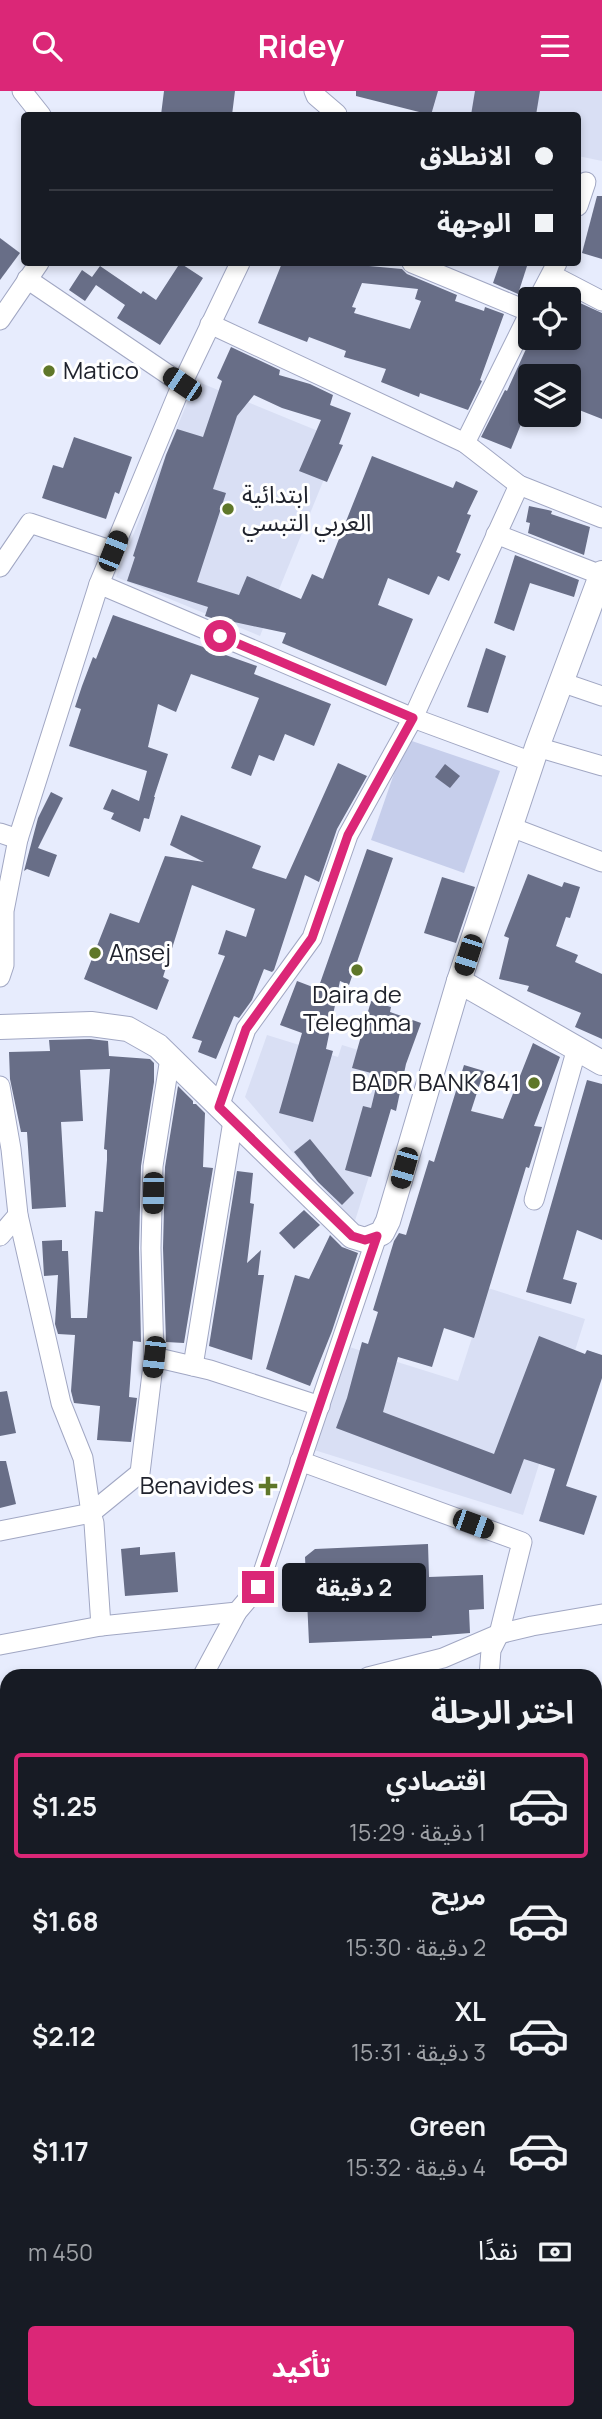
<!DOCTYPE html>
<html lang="ar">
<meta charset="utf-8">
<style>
:root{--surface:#171b24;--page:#20242c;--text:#f1f3f6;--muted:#9ea1a6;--line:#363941;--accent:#db2777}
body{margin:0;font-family:Manrope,"Noto Sans Arabic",sans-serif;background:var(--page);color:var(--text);direction:rtl;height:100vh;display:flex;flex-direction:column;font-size:26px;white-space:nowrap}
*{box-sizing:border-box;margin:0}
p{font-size:23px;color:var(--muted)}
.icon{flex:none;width:38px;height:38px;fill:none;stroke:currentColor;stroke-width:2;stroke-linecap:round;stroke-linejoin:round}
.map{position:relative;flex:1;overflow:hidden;direction:ltr}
.drawer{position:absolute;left:0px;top:1578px;width:602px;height:751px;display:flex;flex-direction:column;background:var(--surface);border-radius:21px 21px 0 0;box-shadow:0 4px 10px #0003;direction:rtl}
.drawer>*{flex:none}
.top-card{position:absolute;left:21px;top:21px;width:560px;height:154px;border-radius:7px;box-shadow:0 4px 10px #0003;direction:rtl;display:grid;align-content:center;height:154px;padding:0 28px;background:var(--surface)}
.buttons{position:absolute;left:518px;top:196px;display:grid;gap:14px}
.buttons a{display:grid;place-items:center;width:63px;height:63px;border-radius:7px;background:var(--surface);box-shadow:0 4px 10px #0003;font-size:35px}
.end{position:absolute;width:32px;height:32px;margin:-16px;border:9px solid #db2777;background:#fff;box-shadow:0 0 0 4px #fff}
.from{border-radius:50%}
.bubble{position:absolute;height:49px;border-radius:7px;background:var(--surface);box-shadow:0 4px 10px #0003;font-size:23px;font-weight:700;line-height:49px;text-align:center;direction:rtl}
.car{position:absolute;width:21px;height:42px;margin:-21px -10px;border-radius:9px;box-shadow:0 0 5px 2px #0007;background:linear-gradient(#222 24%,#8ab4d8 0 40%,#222 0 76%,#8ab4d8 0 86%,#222 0)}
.top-card b{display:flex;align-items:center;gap:24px;height:66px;font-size:26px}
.top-card b+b{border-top:2px solid var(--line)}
.top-card i{width:18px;height:18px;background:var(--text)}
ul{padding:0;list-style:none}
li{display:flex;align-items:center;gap:21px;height:105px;margin:0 14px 10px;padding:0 14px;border:4px solid transparent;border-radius:7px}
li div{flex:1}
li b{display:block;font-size:26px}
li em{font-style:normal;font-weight:700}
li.current{border-color:var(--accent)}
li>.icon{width:63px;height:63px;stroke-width:1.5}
h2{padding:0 28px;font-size:32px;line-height:84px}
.pay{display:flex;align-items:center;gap:18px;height:77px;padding:0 28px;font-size:26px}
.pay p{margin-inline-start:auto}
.primary-button{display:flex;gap:14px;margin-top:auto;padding:14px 28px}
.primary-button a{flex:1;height:80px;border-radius:7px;background:var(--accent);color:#fff;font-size:28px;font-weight:700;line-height:80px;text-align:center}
header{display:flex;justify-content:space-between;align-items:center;height:91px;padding:0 28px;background:var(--accent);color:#fff;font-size:32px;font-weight:700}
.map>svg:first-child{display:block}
</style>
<header><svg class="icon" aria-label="menu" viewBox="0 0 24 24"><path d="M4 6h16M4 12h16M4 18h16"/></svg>Ridey<svg class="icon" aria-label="search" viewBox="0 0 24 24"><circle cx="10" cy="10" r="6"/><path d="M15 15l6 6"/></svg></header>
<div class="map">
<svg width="602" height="2328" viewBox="0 0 602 2328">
<rect width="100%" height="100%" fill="#e7ecfd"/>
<g fill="#d9dff4">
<path d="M 429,0 L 602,0 L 602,70 L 578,65 L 578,24 L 424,24 Z"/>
<path d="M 196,290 L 340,349 L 260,545 L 116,486 Z"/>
<path d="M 267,944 L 338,966 L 342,954 L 404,973 L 354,1133 L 245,1006 Z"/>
<path d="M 488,1197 L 585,1228 L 523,1424 L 311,1358 L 343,1254 L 458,1290 Z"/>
</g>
<path fill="#c6ceeb" d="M 406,648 L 500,680 L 464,782 L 371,749 Z"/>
<g fill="#686e87" fill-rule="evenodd">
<path d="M 164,0 L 235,0 L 232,24 L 161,24 Z"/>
<path d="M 356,0 L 438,0 L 431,24 L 356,5 Z"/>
<path d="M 475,0 L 540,0 L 536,24 L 471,24 Z"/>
<path d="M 597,105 L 602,105 L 602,168 L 582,162 Z"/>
<path d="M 0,147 L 20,162 L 0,189 Z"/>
<path d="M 180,172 L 203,187 L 160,254 L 117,227 L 125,214 L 96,194 L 85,210 L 69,199 L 82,179 L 92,186 L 100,175 L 141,203 L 143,200 L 156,209 Z"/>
<path d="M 282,172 L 371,172 L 369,175 L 402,178 L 407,183 L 457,204 L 455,210 L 484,220 L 485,216 L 504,223 L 480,289 L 482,290 L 468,319 L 420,302 L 419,306 L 381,291 L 386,278 L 344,266 L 346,260 L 309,246 L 307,251 L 258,232 ZM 362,192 L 418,198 L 415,208 L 421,210 L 410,238 L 354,222 L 356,217 L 352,216 Z"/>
<path d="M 500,172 L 528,172 L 518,203 L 493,192 Z"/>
<path d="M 569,207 L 602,222 L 602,328 L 569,315 L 569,285 L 530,285 L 530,311 L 511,358 L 481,346 L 505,299 L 507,300 L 531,247 L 569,247 Z"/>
<path d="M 231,256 L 280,279 L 279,284 L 310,293 L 333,304 L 330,314 L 351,322 L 339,353 L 343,354 L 327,391 L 299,380 L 321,329 L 282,317 L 254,304 L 237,325 L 213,398 L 226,402 L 197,491 L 239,504 L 247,485 L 301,508 L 312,483 L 323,488 L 372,365 L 453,397 L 456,390 L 478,400 L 467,423 L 471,424 L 456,461 L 461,463 L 449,490 L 438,485 L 429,504 L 388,487 L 378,514 L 413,528 L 386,595 L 282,552 L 286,542 L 234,531 L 233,534 L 205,525 L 208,516 L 127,490 L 135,466 L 133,465 L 166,364 L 177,338 L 203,346 L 222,290 L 217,287 Z"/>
<path d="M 74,346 L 132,366 L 119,403 L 115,401 L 106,428 L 42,407 L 53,374 L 63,377 Z"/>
<path d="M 529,415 L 548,419 L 552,420 L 551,423 L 590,436 L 584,464 L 528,442 L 530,432 L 526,431 Z"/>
<path d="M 515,464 L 579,489 L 574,506 L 530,492 L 514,540 L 494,532 Z"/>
<path d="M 113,524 L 257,575 L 254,583 L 331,613 L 314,655 L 285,643 L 274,670 L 259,664 L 251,685 L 231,677 L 259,607 L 191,583 L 176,621 L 158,613 L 148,656 L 168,663 L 154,706 L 155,706 L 149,728 L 144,727 L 140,741 L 111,728 L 114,722 L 103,718 L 112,698 L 139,710 L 147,680 L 69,655 L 81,618 L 75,616 L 82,595 L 93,566 L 96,568 Z"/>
<path d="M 486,557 L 506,565 L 488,622 L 467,616 Z"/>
<path d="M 338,672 L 367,685 L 337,738 L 319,791 L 305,784 L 274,879 L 272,881 L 264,878 L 252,909 L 239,927 L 234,925 L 216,968 L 198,961 L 202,950 L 192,947 L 225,865 L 218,863 L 226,839 L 246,846 L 255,818 L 192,794 L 163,886 L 169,889 L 157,919 L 84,888 L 110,822 L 139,832 L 165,765 L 204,771 L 170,754 L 181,724 L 261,755 L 252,777 L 286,788 Z"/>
<path d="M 445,673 L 460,685 L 450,697 L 435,686 Z"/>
<path d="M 51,701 L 63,707 L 38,757 L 57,764 L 49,786 L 27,778 L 24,780 L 38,727 Z"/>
<path d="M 367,758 L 393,767 L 349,894 L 340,890 L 326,958 L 333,960 L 313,1031 L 279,1022 L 302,942 L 280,934 L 297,890 L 318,898 Z"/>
<path d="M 528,783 L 562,796 L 564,791 L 580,796 L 570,827 L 566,826 L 556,855 L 578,864 L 575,871 L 602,883 L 602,948 L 575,936 L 581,922 L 527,900 L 529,895 L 499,888 L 509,847 L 504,845 Z"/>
<path d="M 442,786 L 475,796 L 456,852 L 424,842 Z"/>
<path d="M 371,910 L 391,916 L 390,921 L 421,932 L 406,973 L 396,1020 L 391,1018 L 371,1086 L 345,1079 L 363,1015 L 371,1017 L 379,984 L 352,977 Z"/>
<path d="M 90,948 L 108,950 L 109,965 L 150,968 L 154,972 L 154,991 L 141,1075 L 139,1157 L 141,1251 L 133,1250 L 129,1306 L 137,1307 L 131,1351 L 97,1349 L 100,1315 L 74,1312 L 71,1300 L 75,1244 L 58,1243 L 55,1233 L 58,1184 L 44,1185 L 42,1150 L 62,1149 L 62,1160 L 68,1160 L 71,1227 L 87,1227 L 95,1120 L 103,1121 L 107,1069 L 107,1059 L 104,1058 L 110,978 L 80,979 L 83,1030 L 61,1031 L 66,1116 L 32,1118 L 27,1041 L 21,1041 L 10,988 L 9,961 L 50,960 L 49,949 Z"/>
<path d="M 533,952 L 560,966 L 534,1035 L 542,1036 L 529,1077 L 526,1076 L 474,1247 L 444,1237 L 432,1276 L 398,1266 L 383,1321 L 494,1363 L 539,1245 L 585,1263 L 587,1259 L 602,1264 L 602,1287 L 566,1395 L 597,1405 L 584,1444 L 539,1430 L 555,1378 L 524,1368 L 511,1403 L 336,1337 L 347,1307 L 362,1251 L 368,1253 L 378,1221 L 373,1219 L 394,1150 L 399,1142 L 406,1144 L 429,1069 L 434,1071 L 464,974 L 484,980 L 471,1020 L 503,1028 Z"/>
<path d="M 587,989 L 602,993 L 602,1149 L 577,1139 L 563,1188 L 577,1192 L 571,1213 L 526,1201 Z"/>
<path d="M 178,995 L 193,1010 L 193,1013 L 196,1013 L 205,1022 L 203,1076 L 213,1077 L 184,1252 L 166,1251 L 163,1157 L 165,1076 Z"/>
<path d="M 310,1048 L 354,1102 L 342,1114 L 318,1091 L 294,1061 Z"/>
<path d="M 237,1080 L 253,1082 L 250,1112 L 254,1113 L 247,1172 L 261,1159 L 258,1184 L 264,1184 L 252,1269 L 209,1255 Z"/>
<path d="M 304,1119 L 320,1134 L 294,1158 L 279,1142 Z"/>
<path d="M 330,1144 L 342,1156 L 358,1162 L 332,1240 L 310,1295 L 266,1278 L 295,1184 L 309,1188 Z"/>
<path d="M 7,1300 L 16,1342 L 0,1345 L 0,1301 Z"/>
<path d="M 0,1370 L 6,1370 L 16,1413 L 0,1417 Z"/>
<path d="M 428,1453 L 429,1486 L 483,1484 L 484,1518 L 469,1519 L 470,1542 L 432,1545 L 432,1547 L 309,1552 L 305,1466 L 315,1458 Z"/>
<path d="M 140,1456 L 140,1464 L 175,1461 L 178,1501 L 125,1505 L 121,1458 Z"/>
</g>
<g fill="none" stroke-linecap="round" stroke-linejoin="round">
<defs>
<g id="minor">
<path d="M 22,0 L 41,24"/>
<path d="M 314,0 L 316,5 L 337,23"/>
<path d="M 578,115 L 586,91"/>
<path d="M 412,172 L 530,221"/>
<path d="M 552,184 L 602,210"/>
<path d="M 27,188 L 182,293"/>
<path d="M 538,208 L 557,172"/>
<path d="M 0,229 L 39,172"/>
<path d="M 210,233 L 465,352 L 519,394 L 602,427"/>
<path d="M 465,352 L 530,221"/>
<path d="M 496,443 L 601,484"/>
<path d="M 0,476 L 30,432 L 113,460"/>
<path d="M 99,493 L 413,627 L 532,671"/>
<path d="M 561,591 L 602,605"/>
<path d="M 537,656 L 602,675"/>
<path d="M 511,736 L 602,771"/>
<path d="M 0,742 L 18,748"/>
<path d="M 0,886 L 4,874 L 4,820 L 18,748 L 99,493 L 182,293 L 240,172"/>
<path d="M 0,995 L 11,1058 L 18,1124 L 61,1312 L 83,1367 L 91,1422 L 94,1432 L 101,1535"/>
<path d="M 219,1016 L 246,938 L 312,847 L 348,744 L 413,627 L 519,394"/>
<path d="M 534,1109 L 577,957"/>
<path d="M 0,1145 L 18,1124"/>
<path d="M 154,1266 L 210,1279 L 320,1315"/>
<path d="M 193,1275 L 233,1030"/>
<path d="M 300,1370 L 522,1451 L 499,1543 L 491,1559 L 489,1586"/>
<path d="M 0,1440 L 91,1422 L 140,1382 L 154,1266 L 151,1157 L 153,1075 L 170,967"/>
<path d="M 0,1554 L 101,1535 L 237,1521"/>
<path d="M 202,1586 L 237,1521 L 258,1496 L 377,1145"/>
<path d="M 368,1586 L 443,1567 L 499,1543 L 532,1535 L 602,1523"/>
<path d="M 595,1683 L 602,1682"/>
<path d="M 0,1825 L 4,1816"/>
<path d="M 0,1906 L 7,1894"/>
<path d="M 595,2068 L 602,2067"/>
<path d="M 297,2322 L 298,2328"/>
</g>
<g id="major">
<path d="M 459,890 L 602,972"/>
<path d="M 0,936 L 91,933 L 128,938 L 158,955 L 352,1145 L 365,1149 L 382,1142 L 388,1130 L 459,890 L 537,656 L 602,482"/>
</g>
</defs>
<use href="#minor" stroke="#a1a7c3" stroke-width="21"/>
<use href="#major" stroke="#a1a7c3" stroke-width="26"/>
<use href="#minor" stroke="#fff" stroke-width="19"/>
<use href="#major" stroke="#fff" stroke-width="24"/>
</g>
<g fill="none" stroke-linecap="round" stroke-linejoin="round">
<path stroke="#db2777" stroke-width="9" d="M 220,545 L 413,627 L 348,744 L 312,847 L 246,938 L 219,1016 L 352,1145 L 365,1149 L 377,1145 L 258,1496"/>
</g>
<g fill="#5f7729" stroke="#fff" stroke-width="2.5">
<circle cx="49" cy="280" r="7"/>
<circle cx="228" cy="418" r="7"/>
<circle cx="95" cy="862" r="7"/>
<circle cx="357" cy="879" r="7"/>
<circle cx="534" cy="992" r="7"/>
<path d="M264.5 1384.5h7v7h7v7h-7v7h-7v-7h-7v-7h7z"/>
</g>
<g text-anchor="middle" stroke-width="6" stroke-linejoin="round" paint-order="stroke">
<g font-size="24" fill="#20232d" stroke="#fff" text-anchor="start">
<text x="63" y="288">Matico</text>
<text x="242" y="412">ابتدائية<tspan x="242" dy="28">العربي التبسي</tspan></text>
<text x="109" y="870">Ansej</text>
<text x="357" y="912" text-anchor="middle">Daira de<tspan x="357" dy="28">Teleghma</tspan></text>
<text x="520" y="1000" text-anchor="end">BADR BANK 841</text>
<text x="254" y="1403" text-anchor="end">Benavides</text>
</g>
</g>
</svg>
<div class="buttons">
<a><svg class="icon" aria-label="locate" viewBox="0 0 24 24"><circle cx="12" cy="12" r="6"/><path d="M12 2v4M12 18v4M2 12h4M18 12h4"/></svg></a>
<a><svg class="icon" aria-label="layers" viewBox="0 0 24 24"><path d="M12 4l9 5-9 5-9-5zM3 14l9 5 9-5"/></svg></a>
</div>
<i class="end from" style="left:220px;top:545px"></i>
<i class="end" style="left:258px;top:1496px"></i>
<div class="bubble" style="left:282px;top:1472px;width:144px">2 دقيقة</div>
<i class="car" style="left:182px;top:293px;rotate:304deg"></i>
<i class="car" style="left:113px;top:460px;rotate:22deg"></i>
<i class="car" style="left:468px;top:864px;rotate:198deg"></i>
<i class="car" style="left:404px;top:1077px;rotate:196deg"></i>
<i class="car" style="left:153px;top:1102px;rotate:181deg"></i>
<i class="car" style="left:154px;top:1266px;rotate:186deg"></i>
<i class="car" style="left:473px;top:1433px;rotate:110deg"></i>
<div class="top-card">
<b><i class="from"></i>الانطلاق</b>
<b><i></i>الوجهة</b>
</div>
<section class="drawer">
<h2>اختر الرحلة</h2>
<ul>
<li class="current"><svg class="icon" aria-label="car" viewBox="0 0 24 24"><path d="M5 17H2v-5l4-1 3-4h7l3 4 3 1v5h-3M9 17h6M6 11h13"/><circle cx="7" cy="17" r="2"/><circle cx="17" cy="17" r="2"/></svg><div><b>اقتصادي</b><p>1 دقيقة · 15:29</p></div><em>$1.25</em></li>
<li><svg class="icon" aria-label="car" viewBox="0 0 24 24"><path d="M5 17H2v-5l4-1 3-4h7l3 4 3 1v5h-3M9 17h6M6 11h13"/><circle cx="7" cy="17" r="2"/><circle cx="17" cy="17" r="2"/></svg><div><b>مريح</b><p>2 دقيقة · 15:30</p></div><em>$1.68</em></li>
<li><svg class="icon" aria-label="car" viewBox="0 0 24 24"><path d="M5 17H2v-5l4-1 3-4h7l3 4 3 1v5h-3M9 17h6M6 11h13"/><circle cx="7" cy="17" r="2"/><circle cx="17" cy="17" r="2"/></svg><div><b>XL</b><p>3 دقيقة · 15:31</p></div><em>$2.12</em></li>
<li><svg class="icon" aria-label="car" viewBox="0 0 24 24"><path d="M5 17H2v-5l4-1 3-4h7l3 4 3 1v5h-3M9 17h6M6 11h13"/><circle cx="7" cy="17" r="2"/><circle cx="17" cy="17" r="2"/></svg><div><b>Green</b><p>4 دقيقة · 15:32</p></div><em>$1.17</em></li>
</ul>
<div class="pay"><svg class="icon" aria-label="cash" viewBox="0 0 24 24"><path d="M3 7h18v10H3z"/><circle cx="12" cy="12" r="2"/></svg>نقدًا<p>450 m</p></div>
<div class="primary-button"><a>تأكيد</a></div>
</section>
</div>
